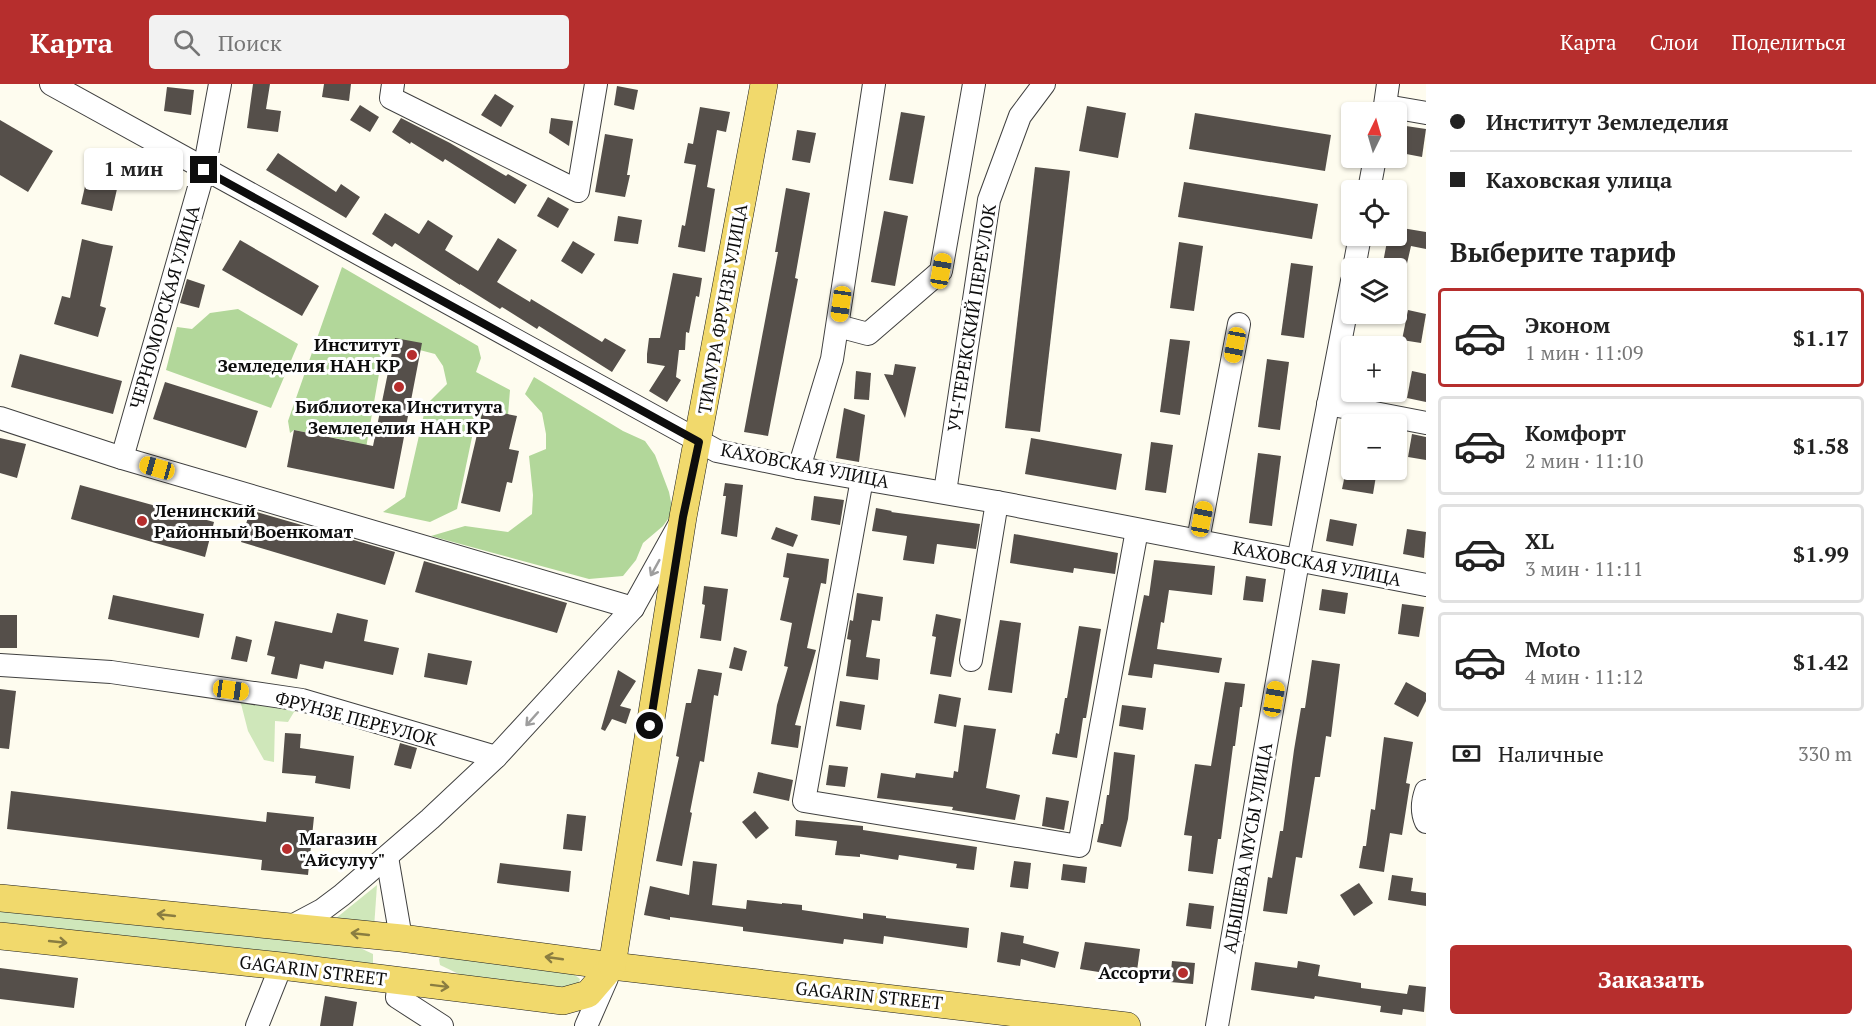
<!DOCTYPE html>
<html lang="ru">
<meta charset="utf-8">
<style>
:root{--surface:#fff;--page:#f2f2f2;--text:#222;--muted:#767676;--line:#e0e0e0;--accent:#b62e2d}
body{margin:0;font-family:"PT Serif",serif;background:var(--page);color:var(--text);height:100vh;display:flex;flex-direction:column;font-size:22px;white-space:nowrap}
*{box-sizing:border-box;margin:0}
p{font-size:20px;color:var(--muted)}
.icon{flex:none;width:33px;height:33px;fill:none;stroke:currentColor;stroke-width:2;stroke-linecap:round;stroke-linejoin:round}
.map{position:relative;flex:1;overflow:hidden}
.panel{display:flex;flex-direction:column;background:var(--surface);width:450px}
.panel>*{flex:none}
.banner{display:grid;align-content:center;height:132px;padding:0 24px;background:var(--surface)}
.needle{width:39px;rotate:5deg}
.controls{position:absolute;left:1341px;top:18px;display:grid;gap:12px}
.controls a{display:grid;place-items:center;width:66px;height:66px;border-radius:6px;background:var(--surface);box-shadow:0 2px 4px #0004;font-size:30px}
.end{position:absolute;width:27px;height:27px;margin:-14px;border:8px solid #0d0d0d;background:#fff;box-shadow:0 0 0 3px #fff}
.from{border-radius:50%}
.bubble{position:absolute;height:42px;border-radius:6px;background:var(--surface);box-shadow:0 2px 4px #0004;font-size:20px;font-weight:800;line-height:42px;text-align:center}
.car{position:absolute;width:18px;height:36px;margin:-18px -9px;border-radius:8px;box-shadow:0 0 4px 2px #0007;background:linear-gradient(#f5c518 24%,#345 0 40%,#f5c518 0 76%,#345 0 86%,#f5c518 0)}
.banner b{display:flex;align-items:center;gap:21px;height:57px;font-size:22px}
.banner b+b{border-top:2px solid var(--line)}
.banner i{width:15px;height:15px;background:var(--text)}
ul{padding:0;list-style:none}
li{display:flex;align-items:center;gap:18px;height:99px;margin:0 12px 9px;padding:0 12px;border:3px solid var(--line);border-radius:6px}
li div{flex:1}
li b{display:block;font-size:22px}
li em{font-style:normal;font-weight:800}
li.active{border-color:var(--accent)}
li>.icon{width:54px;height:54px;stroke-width:1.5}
h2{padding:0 24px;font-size:27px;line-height:72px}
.pay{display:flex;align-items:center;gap:15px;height:66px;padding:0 24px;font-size:22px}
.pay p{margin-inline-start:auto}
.action{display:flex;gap:12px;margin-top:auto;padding:12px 24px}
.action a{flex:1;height:69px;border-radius:6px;background:var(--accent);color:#fff;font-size:24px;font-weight:800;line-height:69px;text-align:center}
header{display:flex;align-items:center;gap:36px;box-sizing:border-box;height:84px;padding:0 30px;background:var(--accent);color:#fff}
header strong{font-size:28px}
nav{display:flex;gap:33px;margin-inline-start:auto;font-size:21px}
.search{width:420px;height:54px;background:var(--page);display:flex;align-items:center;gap:15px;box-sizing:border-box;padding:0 21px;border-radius:6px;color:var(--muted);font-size:22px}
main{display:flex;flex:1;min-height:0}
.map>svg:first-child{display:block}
</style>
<header>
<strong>Карта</strong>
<div class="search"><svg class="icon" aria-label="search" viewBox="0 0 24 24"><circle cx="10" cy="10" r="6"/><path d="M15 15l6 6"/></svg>Поиск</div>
<nav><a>Карта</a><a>Слои</a><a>Поделиться</a></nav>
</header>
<main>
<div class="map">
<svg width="1426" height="942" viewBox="0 0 1426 942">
<rect width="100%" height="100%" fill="#fefcef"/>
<g fill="#cfe7ba">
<path d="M 239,612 L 307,623 L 294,628 L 288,638 L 275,637 L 274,678 L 264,676 L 248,647 Z"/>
<path d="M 377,801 L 374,844 L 330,839 Z"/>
<path d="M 0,824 L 358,863 L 373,870 L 373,880 L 0,843 Z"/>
<path d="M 443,872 L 568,886 L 580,895 L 578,901 L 568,907 L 463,892 L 440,881 L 439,875 Z"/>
</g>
<g fill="#b2d79a">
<path d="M 342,183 L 478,262 L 481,274 L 476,288 L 510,306 L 508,331 L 476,334 L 457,425 L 430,438 L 383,428 L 405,413 L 426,321 L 447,300 L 443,282 L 435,270 L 389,258 L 383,267 L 366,364 L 350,357 L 294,346 L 290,349 L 288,337 Z"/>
<path d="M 238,225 L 298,260 L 271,324 L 166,286 L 177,243 L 192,245 L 210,229 Z"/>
<path d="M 534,293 L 623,347 L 645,357 L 655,371 L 669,408 L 673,428 L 663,442 L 643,459 L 636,476 L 623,492 L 589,495 L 431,452 L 465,442 L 508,448 L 532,430 L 533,411 L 529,372 L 546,365 L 546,350 L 542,329 L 525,310 Z"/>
</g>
<g fill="#554f4a">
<path d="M 253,0 L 270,0 L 266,25 L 281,27 L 278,48 L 247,44 Z"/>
<path d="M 324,0 L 351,0 L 349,17 L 322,13 Z"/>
<path d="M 617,2 L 638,6 L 634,26 L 614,21 Z"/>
<path d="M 167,3 L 194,6 L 191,31 L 164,27 Z"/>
<path d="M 495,10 L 514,22 L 501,43 L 481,31 Z"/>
<path d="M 360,21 L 379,33 L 370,48 L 350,36 Z"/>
<path d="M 1087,22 L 1126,29 L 1118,74 L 1079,67 Z"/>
<path d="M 700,23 L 730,28 L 726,48 L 717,46 L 707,103 L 715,105 L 705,168 L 678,163 L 682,141 L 685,142 L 696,81 L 684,79 L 688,59 L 693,60 Z"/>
<path d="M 901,28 L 925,32 L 913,100 L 889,96 Z"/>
<path d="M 1195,29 L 1331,51 L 1325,87 L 1189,65 Z"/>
<path d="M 401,34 L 450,59 L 506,92 L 508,90 L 527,101 L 515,120 L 445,75 L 443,78 L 411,58 L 410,60 L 392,48 Z"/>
<path d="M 551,34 L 573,37 L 569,62 L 549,49 Z"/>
<path d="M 0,36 L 53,67 L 28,108 L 0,91 Z"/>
<path d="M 1406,42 L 1426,45 L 1422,73 L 1401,69 Z"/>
<path d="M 797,46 L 816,49 L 810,79 L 792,76 Z"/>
<path d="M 605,50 L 633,55 L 627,91 L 630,91 L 625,113 L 595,108 Z"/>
<path d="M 278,69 L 336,108 L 341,100 L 360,113 L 346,134 L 266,86 Z"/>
<path d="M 1035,83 L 1070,87 L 1040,348 L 1005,344 Z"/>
<path d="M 86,98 L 117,105 L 112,127 L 81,120 Z"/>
<path d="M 1184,98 L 1318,120 L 1312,155 L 1178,133 Z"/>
<path d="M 786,104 L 810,109 L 795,194 L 798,195 L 768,352 L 744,348 L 778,168 L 775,168 Z"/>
<path d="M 548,113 L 569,125 L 558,144 L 537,132 Z"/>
<path d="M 884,127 L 908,132 L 895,202 L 871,198 Z"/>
<path d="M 385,129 L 419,150 L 428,136 L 453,152 L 445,166 L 478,187 L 498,154 L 517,166 L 497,198 L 530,218 L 531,215 L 602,258 L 605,254 L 626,266 L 612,288 L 539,242 L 537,245 L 502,223 L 500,225 L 460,200 L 460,201 L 395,159 L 392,163 L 372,150 Z"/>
<path d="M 618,132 L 642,136 L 638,160 L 614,157 Z"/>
<path d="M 1396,143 L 1426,148 L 1426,165 L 1411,162 L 1406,184 L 1382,184 L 1388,152 L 1396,152 Z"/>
<path d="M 82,155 L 101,160 L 113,162 L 100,222 L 106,224 L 98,253 L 54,240 L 62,212 L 70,214 Z"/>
<path d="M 240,156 L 319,202 L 302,232 L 222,186 Z"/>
<path d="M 573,157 L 595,170 L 582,190 L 561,177 Z"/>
<path d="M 1179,158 L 1203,162 L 1194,227 L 1170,224 Z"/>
<path d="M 1291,179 L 1313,182 L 1304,254 L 1281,251 Z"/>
<path d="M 673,189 L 702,194 L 699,213 L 696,212 L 689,249 L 686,248 L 685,266 L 679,266 L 676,293 L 681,296 L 667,318 L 649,307 L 665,282 L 647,279 L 647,270 L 649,254 L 660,254 Z"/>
<path d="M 187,195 L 205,201 L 199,224 L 180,219 Z"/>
<path d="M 1408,226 L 1426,230 L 1421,259 L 1402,256 Z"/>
<path d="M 395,254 L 422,259 L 394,405 L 287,383 L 294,346 L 373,362 Z"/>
<path d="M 1170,255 L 1190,257 L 1180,331 L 1160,328 Z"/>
<path d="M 20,270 L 122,297 L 113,330 L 11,303 Z"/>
<path d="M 1267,275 L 1289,278 L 1280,346 L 1258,343 Z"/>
<path d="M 895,280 L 916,283 L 905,334 L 884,290 L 893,291 Z"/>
<path d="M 856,287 L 871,289 L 869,316 L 854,315 Z"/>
<path d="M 1412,287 L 1426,290 L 1426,318 L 1407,314 Z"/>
<path d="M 165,298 L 258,327 L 246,364 L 153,335 Z"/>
<path d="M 844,324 L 865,331 L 859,378 L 836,374 Z"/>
<path d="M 483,325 L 517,332 L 509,365 L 519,367 L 512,399 L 507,398 L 500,428 L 461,419 Z"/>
<path d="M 1412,350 L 1426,353 L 1426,376 L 1408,373 Z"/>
<path d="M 0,354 L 26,360 L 17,394 L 0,389 Z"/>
<path d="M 1031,354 L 1122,370 L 1116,406 L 1025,390 Z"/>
<path d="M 1151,358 L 1173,361 L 1166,409 L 1145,406 Z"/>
<path d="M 1258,369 L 1281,372 L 1272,442 L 1249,439 Z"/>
<path d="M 1346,386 L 1377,386 L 1373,410 L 1342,405 Z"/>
<path d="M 725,399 L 743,401 L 737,453 L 721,450 L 726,412 L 723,412 Z"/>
<path d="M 80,401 L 214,438 L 205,473 L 71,435 Z"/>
<path d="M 814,412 L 844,416 L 840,441 L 811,436 Z"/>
<path d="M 876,424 L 892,427 L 891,428 L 980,440 L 976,465 L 937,460 L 934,480 L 903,476 L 907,452 L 872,447 Z"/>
<path d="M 250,426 L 395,468 L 385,501 L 241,458 Z"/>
<path d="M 1330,435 L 1357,440 L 1353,462 L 1326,457 Z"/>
<path d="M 776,443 L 798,451 L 793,463 L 771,455 Z"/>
<path d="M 1407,445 L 1426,448 L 1424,474 L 1403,470 Z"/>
<path d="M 1014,450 L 1118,469 L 1115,490 L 1074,484 L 1073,489 L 1010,479 Z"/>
<path d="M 787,469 L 829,475 L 826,500 L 821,499 L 807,564 L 816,566 L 795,641 L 801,642 L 798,664 L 771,660 L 777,621 L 788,583 L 784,582 L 792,539 L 780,536 L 789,494 L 783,493 Z"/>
<path d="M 1154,476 L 1215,482 L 1212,511 L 1169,506 L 1164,539 L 1161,538 L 1157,565 L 1222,574 L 1219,589 L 1154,580 L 1152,594 L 1128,591 L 1144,511 L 1149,512 Z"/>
<path d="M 424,477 L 567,519 L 557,549 L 415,508 Z"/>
<path d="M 1246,492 L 1266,495 L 1263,518 L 1243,516 Z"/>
<path d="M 704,502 L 728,505 L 721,557 L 700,554 L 705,521 L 702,520 Z"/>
<path d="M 1322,505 L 1348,509 L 1345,530 L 1319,526 Z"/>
<path d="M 857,509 L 883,513 L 880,537 L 872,536 L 866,573 L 880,575 L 878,596 L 846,592 L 851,556 L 847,555 L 850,536 L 853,537 Z"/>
<path d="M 113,511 L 204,530 L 199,554 L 108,535 Z"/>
<path d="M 1402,520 L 1424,523 L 1419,553 L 1398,550 Z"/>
<path d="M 337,529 L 368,536 L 364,557 L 399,564 L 393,591 L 325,577 L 323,585 L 300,580 L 297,595 L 271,590 L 275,573 L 267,571 L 275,537 L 332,549 Z"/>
<path d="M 936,530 L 961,535 L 951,593 L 930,590 L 936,553 L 932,552 Z"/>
<rect x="0" y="531" width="17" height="33"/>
<path d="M 1000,536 L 1021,539 L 1012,609 L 988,606 Z"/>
<path d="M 1079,542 L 1101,545 L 1086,634 L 1083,634 L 1077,674 L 1052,670 L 1056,649 L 1059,650 L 1065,614 L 1067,614 Z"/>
<path d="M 236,552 L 252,556 L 247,578 L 231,575 Z"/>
<path d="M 734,563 L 747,567 L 742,587 L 729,584 Z"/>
<path d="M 428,569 L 472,577 L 467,601 L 424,593 Z"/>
<path d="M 1312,576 L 1340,580 L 1331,653 L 1326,652 L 1320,693 L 1315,693 L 1302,774 L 1296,773 L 1287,830 L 1263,827 L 1268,793 L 1272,794 L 1280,747 L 1283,747 L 1294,666 L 1301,624 L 1305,624 Z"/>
<path d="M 698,585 L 722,589 L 718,612 L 714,611 L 704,678 L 700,677 L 690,728 L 692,729 L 682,782 L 656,777 L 679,673 L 676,672 L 686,619 L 691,619 Z"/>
<path d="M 618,586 L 636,597 L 620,622 L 631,625 L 626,640 L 612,635 L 605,647 L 601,645 Z"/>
<path d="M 1225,598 L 1245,600 L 1242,623 L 1240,623 L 1235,662 L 1233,662 L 1221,755 L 1218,755 L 1213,790 L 1188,787 L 1192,752 L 1184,751 L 1195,680 L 1211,682 Z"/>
<path d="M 1406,598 L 1426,609 L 1426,617 L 1418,633 L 1394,620 Z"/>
<path d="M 0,605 L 16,607 L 9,665 L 0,664 Z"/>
<path d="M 939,610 L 961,614 L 956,643 L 934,639 Z"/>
<path d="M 840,617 L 865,621 L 861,646 L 836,642 Z"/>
<path d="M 1122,621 L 1146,624 L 1143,646 L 1119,642 Z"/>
<path d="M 964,641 L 996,645 L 986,704 L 1020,711 L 1015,736 L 952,726 L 953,723 L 877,714 L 881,689 L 915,694 L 916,689 L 953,694 L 954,687 L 958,688 Z"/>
<path d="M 285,649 L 301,650 L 300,664 L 354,672 L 350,705 L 315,699 L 316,692 L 282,689 Z"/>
<path d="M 1384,653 L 1413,658 L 1406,699 L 1410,700 L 1402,751 L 1390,749 L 1384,788 L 1359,784 L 1363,762 L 1366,762 L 1371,725 L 1375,726 Z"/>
<path d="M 400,659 L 417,664 L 411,685 L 394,681 Z"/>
<path d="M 1114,668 L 1135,671 L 1128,735 L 1121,763 L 1097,758 L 1101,740 L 1103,740 L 1107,711 L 1109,711 Z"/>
<path d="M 829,681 L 848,683 L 845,703 L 826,701 Z"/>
<path d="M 758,688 L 793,696 L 789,717 L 753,709 Z"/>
<path d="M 11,707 L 266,738 L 267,728 L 314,733 L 308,791 L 261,786 L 262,776 L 7,745 Z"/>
<path d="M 1046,713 L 1069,717 L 1064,746 L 1042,742 Z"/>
<path d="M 755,727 L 769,744 L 756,755 L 742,738 Z"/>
<path d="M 567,730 L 586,732 L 582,767 L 563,765 Z"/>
<path d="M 796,736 L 863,742 L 863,746 L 977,763 L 974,786 L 956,784 L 957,780 L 899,771 L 898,776 L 860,770 L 860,773 L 835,771 L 837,757 L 795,752 Z"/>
<path d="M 693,777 L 717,780 L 712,821 L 746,825 L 747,816 L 782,820 L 782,819 L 802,821 L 802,826 L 863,835 L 863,829 L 886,832 L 886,834 L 969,844 L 967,864 L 884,852 L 883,860 L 844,855 L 843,860 L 743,847 L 743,843 L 670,833 L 670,836 L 644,831 L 650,802 L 689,811 Z"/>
<path d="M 1014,777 L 1031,779 L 1028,805 L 1010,803 Z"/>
<path d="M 500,779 L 571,787 L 569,808 L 497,799 Z"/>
<path d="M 1063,780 L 1087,783 L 1085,799 L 1061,796 Z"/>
<path d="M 1392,791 L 1413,794 L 1411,807 L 1426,809 L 1426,822 L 1388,816 Z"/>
<path d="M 1359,799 L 1373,819 L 1354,832 L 1340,811 Z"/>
<path d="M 1189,819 L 1214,822 L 1211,845 L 1186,842 Z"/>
<path d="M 1001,848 L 1024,852 L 1023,859 L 1059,868 L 1055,884 L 1021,875 L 1020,882 L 997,878 Z"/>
<path d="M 1085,858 L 1140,865 L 1136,894 L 1080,885 Z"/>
<path d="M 1172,877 L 1195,879 L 1193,900 L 1170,898 Z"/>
<path d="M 1298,877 L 1320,881 L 1318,892 L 1361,899 L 1361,904 L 1407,910 L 1409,901 L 1426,903 L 1424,928 L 1403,925 L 1402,931 L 1380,928 L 1381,922 L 1315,912 L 1314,915 L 1251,906 L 1255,878 L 1297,884 Z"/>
<path d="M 0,884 L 78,894 L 74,924 L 0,915 Z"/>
<path d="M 325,912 L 357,918 L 353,942 L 320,942 Z"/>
</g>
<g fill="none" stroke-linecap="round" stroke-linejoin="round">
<defs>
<g id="minor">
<path d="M 51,0 L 717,367 L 799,384 L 997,418 L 1426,501"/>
<path d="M 393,0 L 391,14 L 578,107 L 596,0"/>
<path d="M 1386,22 L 1426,29"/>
<path d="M 1384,28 L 1388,0"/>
<path d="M 1369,106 L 1375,74"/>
<path d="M 1354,184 L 1360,152"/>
<path d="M 838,242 L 868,250 L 941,187 L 974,0"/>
<path d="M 1328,320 L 1426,339"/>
<path d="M 0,334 L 122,374 L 633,524"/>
<path d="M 122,374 L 204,86 L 220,0"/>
<path d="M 799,384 L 832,275 L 874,0"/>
<path d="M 862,395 L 804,717 L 1079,762 L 1137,446"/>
<path d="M 945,408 L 989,116 L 1020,32 L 1044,0"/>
<path d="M 1198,456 L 1239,240"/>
<path d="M 971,576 L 997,418"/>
<path d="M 0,581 L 111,588 L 302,616 L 496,673"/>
<path d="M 1426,707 C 1422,718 1421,727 1426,738"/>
<path d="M 387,773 L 401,854"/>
<path d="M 290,843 L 322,826 L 342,811 L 430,735 L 496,673 L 633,524 L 678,443"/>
<path d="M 399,897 L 397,913 L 442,942"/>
<path d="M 257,942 L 281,882"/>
<path d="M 586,942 L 607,894"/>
<path d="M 1217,942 L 1298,477 L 1352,197"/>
</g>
<g id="major">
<path d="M 0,814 L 401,854 L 612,882 L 1127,942"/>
<path d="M 0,852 L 281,882 L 563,917 L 588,910 L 612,882"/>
<path d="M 612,882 L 683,433 L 764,0"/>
</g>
</defs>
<use href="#minor" stroke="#404040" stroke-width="24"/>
<use href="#major" stroke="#1e1e1e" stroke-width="28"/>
<use href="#minor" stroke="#fff" stroke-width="22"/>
<use href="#major" stroke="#f1d96c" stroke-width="27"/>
</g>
<defs><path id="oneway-shaft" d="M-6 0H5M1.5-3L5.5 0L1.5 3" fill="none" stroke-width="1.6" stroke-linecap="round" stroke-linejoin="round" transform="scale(1.5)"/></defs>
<g stroke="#9e9e9e">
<use href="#oneway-shaft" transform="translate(655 484) rotate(119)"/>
<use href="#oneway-shaft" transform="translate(532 635) rotate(132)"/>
</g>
<g stroke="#8a7d41">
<use href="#oneway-shaft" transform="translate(166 831) rotate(-174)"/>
<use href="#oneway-shaft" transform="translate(360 850) rotate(-174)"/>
<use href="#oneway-shaft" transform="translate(58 858) rotate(6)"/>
<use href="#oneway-shaft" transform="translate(554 874) rotate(-172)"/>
<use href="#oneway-shaft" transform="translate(440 902) rotate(7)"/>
</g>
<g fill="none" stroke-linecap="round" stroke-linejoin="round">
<path stroke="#0d0d0d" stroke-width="8" d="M 204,86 L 699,358 L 683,433 L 650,642"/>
</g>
<g fill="#b62e2d" stroke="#fff" stroke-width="2">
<circle cx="412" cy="271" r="6"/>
<circle cx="399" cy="303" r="6"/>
<circle cx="142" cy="437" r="6"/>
<circle cx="287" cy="765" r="6"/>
<circle cx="1183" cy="889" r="6"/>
</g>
<g text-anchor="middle" stroke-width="6" stroke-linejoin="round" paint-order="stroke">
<g font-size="18" fill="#0d0d0d" stroke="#fff">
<text transform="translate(165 223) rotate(-74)" y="6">ЧЕРНОМОРСКАЯ УЛИЦА</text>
<text transform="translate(723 225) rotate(-80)" y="6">ТИМУРА ФРУНЗЕ УЛИЦА</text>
<text transform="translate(972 234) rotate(-81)" y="6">УЧ-ТЕРЕКСКИЙ ПЕРЕУЛОК</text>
<text transform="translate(805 382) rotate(11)" y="6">КАХОВСКАЯ УЛИЦА</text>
<text transform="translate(1317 480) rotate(11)" y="6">КАХОВСКАЯ УЛИЦА</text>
<text transform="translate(356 635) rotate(15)" y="6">ФРУНЗЕ ПЕРЕУЛОК</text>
<text transform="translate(1248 764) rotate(-80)" y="6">АДЫШЕВА МУСЫ УЛИЦА</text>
<text transform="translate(313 887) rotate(7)" y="6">GAGARIN STREET</text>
<text transform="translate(869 912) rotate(6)" y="6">GAGARIN STREET</text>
</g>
<g font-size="18" font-weight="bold" fill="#0d0d0d" stroke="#fff" text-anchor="end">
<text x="400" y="267">Институт<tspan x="400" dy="21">Земледелия НАН КР</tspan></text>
<text x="399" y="329" text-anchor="middle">Библиотека Института<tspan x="399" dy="21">Земледелия НАН КР</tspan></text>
<text x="154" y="433" text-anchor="start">Ленинский<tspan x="154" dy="21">Районный Военкомат</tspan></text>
<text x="299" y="761" text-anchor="start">Магазин<tspan x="299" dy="21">"Айсулуу"</tspan></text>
<text x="1171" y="895">Ассорти</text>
</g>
</g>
</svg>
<div class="controls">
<a><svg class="needle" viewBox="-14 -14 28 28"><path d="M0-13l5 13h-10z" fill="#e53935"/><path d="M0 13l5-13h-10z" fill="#767676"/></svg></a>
<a><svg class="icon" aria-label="locate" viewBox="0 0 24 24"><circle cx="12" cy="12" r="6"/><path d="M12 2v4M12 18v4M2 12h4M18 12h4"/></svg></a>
<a><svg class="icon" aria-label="layers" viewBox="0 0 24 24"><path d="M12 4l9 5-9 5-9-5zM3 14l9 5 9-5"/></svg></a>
<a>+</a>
<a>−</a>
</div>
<i class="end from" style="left:650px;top:642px"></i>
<i class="end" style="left:204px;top:86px"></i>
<div class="bubble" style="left:84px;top:64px;width:99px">1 мин</div>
<i class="car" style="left:941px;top:187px;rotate:10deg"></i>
<i class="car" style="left:841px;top:220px;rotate:188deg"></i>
<i class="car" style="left:1235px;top:261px;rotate:191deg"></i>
<i class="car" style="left:157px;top:384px;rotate:286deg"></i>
<i class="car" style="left:1202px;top:435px;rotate:11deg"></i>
<i class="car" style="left:231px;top:606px;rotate:98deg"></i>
<i class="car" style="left:1274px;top:615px;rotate:10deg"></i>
</div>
<section class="panel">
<div class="banner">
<b><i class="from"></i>Институт Земледелия</b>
<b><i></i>Каховская улица</b>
</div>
<h2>Выберите тариф</h2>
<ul>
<li class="active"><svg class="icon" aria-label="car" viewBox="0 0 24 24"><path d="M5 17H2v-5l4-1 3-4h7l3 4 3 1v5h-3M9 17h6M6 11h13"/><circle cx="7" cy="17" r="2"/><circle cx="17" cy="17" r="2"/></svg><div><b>Эконом</b><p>1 мин · 11:09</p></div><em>$1.17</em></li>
<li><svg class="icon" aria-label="car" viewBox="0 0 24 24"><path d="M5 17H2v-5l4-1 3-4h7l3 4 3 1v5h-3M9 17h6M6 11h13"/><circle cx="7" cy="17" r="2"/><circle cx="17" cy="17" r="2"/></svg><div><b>Комфорт</b><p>2 мин · 11:10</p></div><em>$1.58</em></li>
<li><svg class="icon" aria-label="car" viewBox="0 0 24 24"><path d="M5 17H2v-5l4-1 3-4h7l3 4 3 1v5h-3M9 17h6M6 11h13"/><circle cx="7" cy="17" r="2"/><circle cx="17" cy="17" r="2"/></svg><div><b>XL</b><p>3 мин · 11:11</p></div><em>$1.99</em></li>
<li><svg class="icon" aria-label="car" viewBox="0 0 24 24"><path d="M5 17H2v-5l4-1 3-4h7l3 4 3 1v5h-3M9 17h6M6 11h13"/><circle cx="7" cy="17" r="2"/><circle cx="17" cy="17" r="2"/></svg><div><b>Moto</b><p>4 мин · 11:12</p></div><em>$1.42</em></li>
</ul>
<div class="pay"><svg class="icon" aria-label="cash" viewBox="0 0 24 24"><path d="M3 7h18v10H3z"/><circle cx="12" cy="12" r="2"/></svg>Наличные<p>330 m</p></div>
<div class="action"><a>Заказать</a></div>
</section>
</main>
